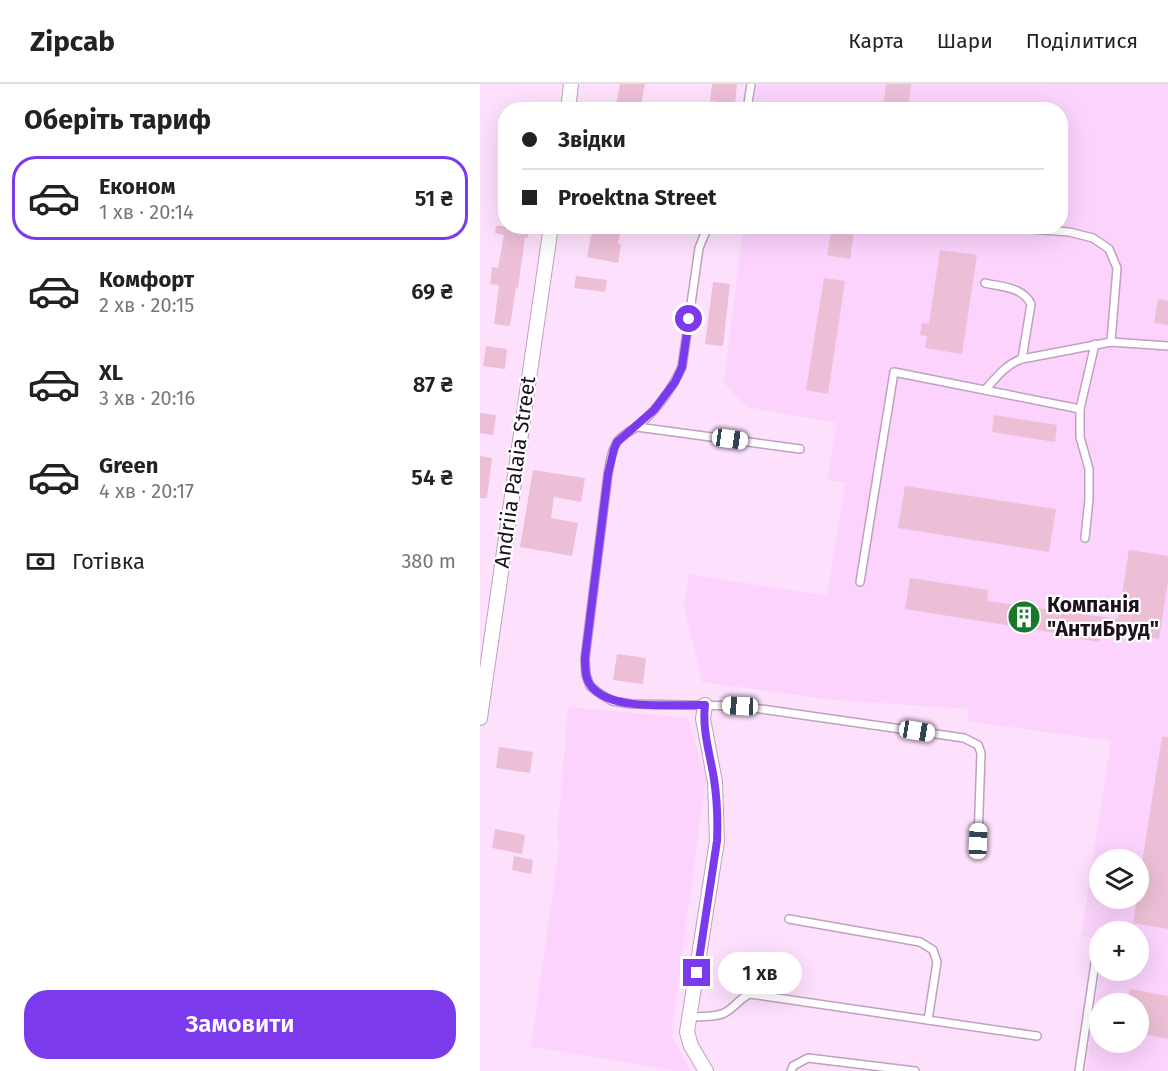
<!DOCTYPE html>
<html lang="uk">
<meta charset="utf-8">
<style>
:root{--surface:#fff;--page:#f6f6f6;--text:#222;--muted:#767676;--line:#e0e0e0;--accent:#7c3aed}
body{margin:0;font-family:"Fira Sans",sans-serif;background:var(--page);color:var(--text);height:100vh;display:flex;flex-direction:column;font-size:22px;white-space:nowrap}
*{box-sizing:border-box;margin:0}
p{font-size:20px;color:var(--muted)}
.icon{flex:none;width:33px;height:33px;fill:none;stroke:currentColor;stroke-width:2;stroke-linecap:round;stroke-linejoin:round}
.map{position:relative;flex:1;overflow:hidden}
.details{display:flex;flex-direction:column;background:var(--surface);width:480px}
.details>*{flex:none}
.top-card{position:absolute;left:18px;top:18px;width:570px;height:132px;border-radius:24px;box-shadow:0 6px 24px #0002;display:grid;align-content:center;height:132px;padding:0 24px;background:var(--surface)}
.buttons{position:absolute;left:609px;top:765px;display:grid;gap:12px}
.buttons a{display:grid;place-items:center;width:60px;height:60px;border-radius:50%;background:var(--surface);box-shadow:0 6px 24px #0002;font-size:30px}
.end{position:absolute;width:27px;height:27px;margin:-14px;border:8px solid #7c3aed;background:#fff;box-shadow:0 0 0 3px #fff}
.from{border-radius:50%}
.bubble{position:absolute;height:42px;border-radius:21px;background:var(--surface);box-shadow:0 6px 24px #0002;font-size:20px;font-weight:600;line-height:42px;text-align:center}
.car{position:absolute;width:18px;height:36px;margin:-18px -9px;border-radius:8px;box-shadow:0 0 4px 2px #0007;background:linear-gradient(#fff 24%,#345 0 40%,#fff 0 76%,#345 0 86%,#fff 0)}
.top-card b{display:flex;align-items:center;gap:21px;height:57px;font-size:22px}
.top-card b+b{border-top:2px solid var(--line)}
.top-card i{width:15px;height:15px;background:var(--text)}
ul{padding:0;list-style:none}
li{display:flex;align-items:center;gap:18px;height:84px;margin:0 12px 9px;padding:0 12px;border:3px solid transparent;border-radius:24px}
li div{flex:1}
li b{display:block;font-size:22px}
li em{font-style:normal;font-weight:600}
li.on{border-color:var(--accent)}
li>.icon{width:54px;height:54px;stroke-width:1.5}
h2{padding:0 24px;font-size:27px;line-height:72px}
.pay{display:flex;align-items:center;gap:15px;height:66px;padding:0 24px;font-size:22px}
.pay p{margin-inline-start:auto}
.action{display:flex;gap:12px;margin-top:auto;padding:12px 24px}
.action a{flex:1;height:69px;border-radius:24px;background:var(--accent);color:#fff;font-size:24px;font-weight:600;line-height:69px;text-align:center}
header{display:flex;align-items:center;gap:36px;box-sizing:border-box;height:84px;padding:0 30px;background:var(--surface);border-bottom:2px solid var(--line)}
header strong{font-size:28px}
nav{display:flex;gap:33px;margin-inline-start:auto;font-size:21px}
main{display:flex;flex:1;min-height:0}
.map>svg:first-child{display:block}
</style>
<header>
<strong>Zipcab</strong>
<nav><a>Карта</a><a>Шари</a><a>Поділитися</a></nav>
</header>
<main>
<section class="details">
<h2>Оберіть тариф</h2>
<ul>
<li class="on"><svg class="icon" aria-label="car" viewBox="0 0 24 24"><path d="M5 17H2v-5l4-1 3-4h7l3 4 3 1v5h-3M9 17h6M6 11h13"/><circle cx="7" cy="17" r="2"/><circle cx="17" cy="17" r="2"/></svg><div><b>Економ</b><p>1 хв · 20:14</p></div><em>51 ₴</em></li>
<li><svg class="icon" aria-label="car" viewBox="0 0 24 24"><path d="M5 17H2v-5l4-1 3-4h7l3 4 3 1v5h-3M9 17h6M6 11h13"/><circle cx="7" cy="17" r="2"/><circle cx="17" cy="17" r="2"/></svg><div><b>Комфорт</b><p>2 хв · 20:15</p></div><em>69 ₴</em></li>
<li><svg class="icon" aria-label="car" viewBox="0 0 24 24"><path d="M5 17H2v-5l4-1 3-4h7l3 4 3 1v5h-3M9 17h6M6 11h13"/><circle cx="7" cy="17" r="2"/><circle cx="17" cy="17" r="2"/></svg><div><b>XL</b><p>3 хв · 20:16</p></div><em>87 ₴</em></li>
<li><svg class="icon" aria-label="car" viewBox="0 0 24 24"><path d="M5 17H2v-5l4-1 3-4h7l3 4 3 1v5h-3M9 17h6M6 11h13"/><circle cx="7" cy="17" r="2"/><circle cx="17" cy="17" r="2"/></svg><div><b>Green</b><p>4 хв · 20:17</p></div><em>54 ₴</em></li>
</ul>
<div class="pay"><svg class="icon" aria-label="cash" viewBox="0 0 24 24"><path d="M3 7h18v10H3z"/><circle cx="12" cy="12" r="2"/></svg>Готівка<p>380 m</p></div>
<div class="action"><a>Замовити</a></div>
</section>
<div class="map">
<svg width="688" height="987" viewBox="0 0 688 987">
<rect width="100%" height="100%" fill="#fce0fc"/>
<g fill="#fbd3fc" fill-rule="evenodd">
<path d="M 277,0 L 688,0 L 688,987 L 606,987 L 620,887 L 658,886 L 658,848 L 620,848 L 619,854 L 601,852 L 631,657 L 487,637 L 489,625 L 354,616 L 222,598 L 204,522 L 209,490 L 347,512 L 365,399 L 347,396 L 357,339 L 267,323 L 244,299 L 263,143 L 580,142 L 580,26 L 274,25 ZM 620,776 L 658,776 L 658,814 L 620,814 ZM 620,920 L 658,920 L 658,958 L 620,958 Z"/>
<path d="M 88,623 L 208,634 L 226,695 L 191,951 L 210,987 L 197,987 L 51,963 L 80,757 L 77,756 Z"/>
</g>
<g fill="#ecbfd7">
<path d="M 140,0 L 165,0 L 160,26 L 135,26 Z"/>
<path d="M 232,0 L 257,0 L 255,20 L 230,17 Z"/>
<path d="M 406,0 L 431,0 L 428,26 L 403,26 Z"/>
<path d="M 16,142 L 49,142 L 48,154 L 45,153 L 38,204 L 36,204 L 30,242 L 14,240 L 19,201 L 10,200 L 12,183 L 18,184 L 24,151 L 15,149 Z"/>
<path d="M 113,142 L 142,142 L 138,159 L 141,160 L 138,179 L 107,173 Z"/>
<path d="M 352,142 L 375,142 L 370,175 L 347,171 Z"/>
<path d="M 460,166 L 497,171 L 482,270 L 445,264 L 447,252 L 440,251 L 442,239 L 449,240 Z"/>
<path d="M 96,192 L 127,196 L 125,208 L 94,204 Z"/>
<path d="M 344,194 L 365,197 L 348,310 L 326,306 Z"/>
<path d="M 233,198 L 250,200 L 243,262 L 225,260 Z"/>
<path d="M 678,215 L 688,217 L 688,241 L 674,239 Z"/>
<path d="M 6,262 L 27,265 L 25,285 L 3,282 Z"/>
<path d="M 0,329 L 16,331 L 13,351 L 0,349 Z"/>
<path d="M 514,331 L 577,341 L 575,358 L 512,348 Z"/>
<path d="M 0,372 L 12,374 L 7,414 L 0,414 Z"/>
<path d="M 53,386 L 105,394 L 101,418 L 74,413 L 71,434 L 98,439 L 92,472 L 40,463 Z"/>
<path d="M 425,402 L 576,425 L 569,468 L 418,444 Z"/>
<path d="M 649,466 L 688,472 L 688,497 L 679,555 L 621,546 L 619,558 L 575,551 L 575,549 L 425,525 L 430,494 L 508,506 L 507,517 L 638,535 Z"/>
<path d="M 137,570 L 166,574 L 163,600 L 133,596 Z"/>
<path d="M 682,653 L 688,653 L 688,845 L 653,839 L 657,814 L 658,814 L 658,803 Z"/>
<path d="M 19,663 L 53,668 L 50,689 L 16,684 Z"/>
<path d="M 15,745 L 45,751 L 42,770 L 12,764 Z"/>
<path d="M 34,772 L 53,776 L 51,790 L 32,786 Z"/>
<path d="M 650,905 L 688,912 L 688,955 L 658,949 L 658,920 L 647,920 Z"/>
</g>
<g fill="none" stroke-linecap="round" stroke-linejoin="round">
<defs>
<g id="service">
<path d="M 267,26 L 271,0"/>
<path d="M 228,142 L 219,164 L 202,283 C 192,305 178,324 160,340 C 152,347 143,350 137,358 C 131,367 130,379 128,390 L 105,575 L 106,591 L 110,602 L 119,609 L 132,617 L 152,620 L 260,622 L 484,654 L 498,661 L 501,669 L 498,757"/>
<path d="M 510,142 L 589,148 L 613,154 L 629,165 L 637,184 L 631,258"/>
<path d="M 505,199 C 522,203 543,203 551,220 L 542,275"/>
<path d="M 505,306 C 516,294 526,280 542,275 L 631,258 L 688,262"/>
<path d="M 157,343 L 320,365"/>
<path d="M 605,454 L 609,415 L 609,385 L 600,353 L 600,325 L 615,260"/>
<path d="M 380,498 L 414,288 L 600,325"/>
<path d="M 309,835 L 440,858 L 453,866 L 457,878 L 448,936"/>
<path d="M 210,933 C 220,932 237,934 246,928 C 255,923 260,914 270,910 L 557,952"/>
<path d="M 311,987 L 313,982 L 328,974 L 435,987"/>
<path d="M 599,987 L 618,859"/>
</g>
<g id="minor">
<path d="M 88,26 L 91,0"/>
<path d="M 225,621 L 223,635 L 235,698 L 237,757 L 207,948 L 211,962 L 226,987"/>
<path d="M 0,634 L 71,142"/>
</g>
</defs>
<use href="#service" stroke="#c0a0c1" stroke-width="10"/>
<use href="#minor" stroke="#c0a0c1" stroke-width="16"/>
<use href="#service" stroke="#fff" stroke-width="7"/>
<use href="#minor" stroke="#fff" stroke-width="14"/>
</g>
<g fill="none" stroke-linecap="round" stroke-linejoin="round">
<path stroke="#7c3aed" stroke-width="8" d="M 209,235 L 202,283 L 195,298 L 174,326 L 137,358 L 134,365 L 128,390 L 105,574 C 105,583 105,595 111,602 C 131,628 194,620 225,621 C 222,646 230,670 234,695 C 237,715 238,736 237,757 L 217,889"/>
</g>
<defs>
<symbol id="building-disc" viewBox="-11 -11 22 22"><circle r="9.5" fill="#19792a" stroke="#fff"/><path d="M-4-6H4V6H1V3H-1V6H-4ZM-2.5-4.3h1.7v1.8h-1.7ZM.8-4.3h1.7v1.8H.8ZM-2.5-1h1.7V.8h-1.7ZM.8-1h1.7V.8H.8Z" fill="#fff"/></symbol>
</defs>
<g fill-rule="evenodd">
<use href="#building-disc" x="525" y="514" width="38" height="38"/>
</g>
<g text-anchor="middle" stroke-width="4.5" stroke-linejoin="round" paint-order="stroke">
<g font-size="21" fill="#1c101d" stroke="#fff">
<text transform="translate(35 388) rotate(-82)" y="7">Andriia Palaia Street</text>
</g>
<g font-size="21" font-weight="bold" fill="#1c101d" stroke="#fff" text-anchor="start">
<text x="567" y="528">Компанія<tspan x="567" dy="24">"АнтиБруд"</tspan></text>
</g>
</g>
</svg>
<div class="buttons">
<a><svg class="icon" aria-label="layers" viewBox="0 0 24 24"><path d="M12 4l9 5-9 5-9-5zM3 14l9 5 9-5"/></svg></a>
<a>+</a>
<a>−</a>
</div>
<i class="end from" style="left:209px;top:235px"></i>
<i class="end" style="left:217px;top:889px"></i>
<div class="bubble" style="left:238px;top:868px;width:84px">1 хв</div>
<i class="car" style="left:250px;top:355px;rotate:98deg"></i>
<i class="car" style="left:260px;top:622px;rotate:273deg"></i>
<i class="car" style="left:437px;top:647px;rotate:99deg"></i>
<i class="car" style="left:498px;top:757px;rotate:2deg"></i>
<div class="top-card">
<b><i class="from"></i>Звідки</b>
<b><i></i>Proektna Street</b>
</div>
</div>
</main>
